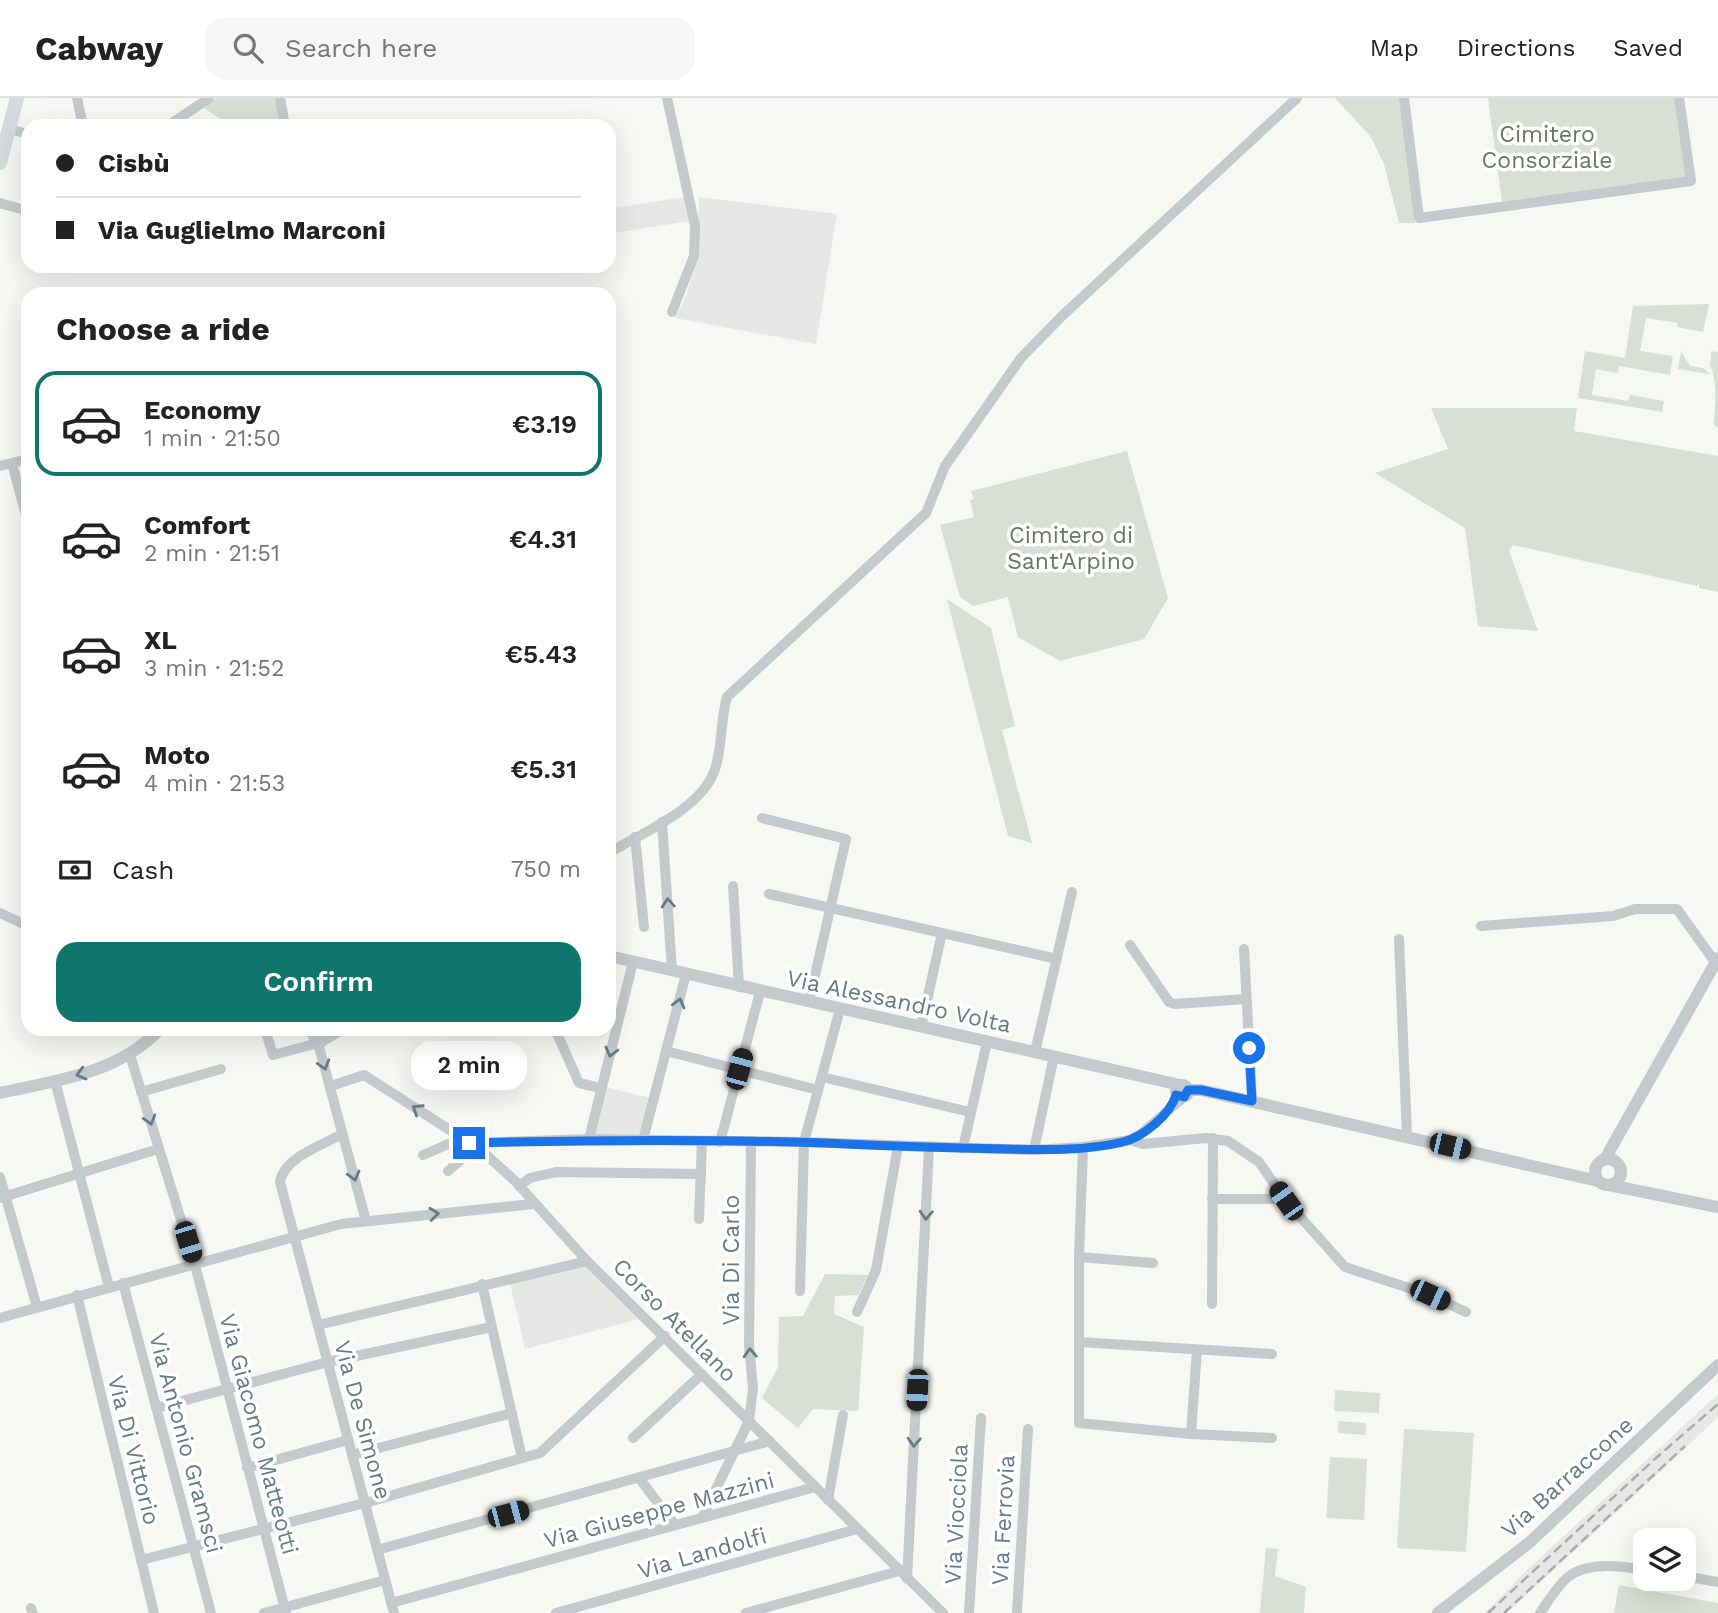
<!DOCTYPE html>
<meta charset="utf-8">
<style>
:root{--surface:#fff;--page:#f6f6f6;--text:#222;--muted:#767676;--line:#e0e0e0;--accent:#0f766e}
body{margin:0;font-family:"Work Sans",sans-serif;background:var(--page);color:var(--text);height:100vh;display:flex;flex-direction:column;font-size:26px;white-space:nowrap}
*{box-sizing:border-box;margin:0}
p{font-size:23px;color:var(--muted)}
.icon{flex:none;width:38px;height:38px;fill:none;stroke:currentColor;stroke-width:2;stroke-linecap:round;stroke-linejoin:round}
.map{position:relative;flex:1;overflow:hidden}
.drawer{position:absolute;left:21px;top:189px;width:595px;height:749px;display:flex;flex-direction:column;background:var(--surface);border-radius:21px;box-shadow:0 7px 28px #0002}
.drawer>*{flex:none}
.banner{position:absolute;left:21px;top:21px;width:595px;height:154px;border-radius:21px;box-shadow:0 7px 28px #0002;display:grid;align-content:center;height:154px;padding:0 35px;background:var(--surface)}
.tools{position:absolute;left:1633px;top:1430px;display:grid;gap:14px}
.tools a{display:grid;place-items:center;width:63px;height:63px;border-radius:14px;background:var(--surface);box-shadow:0 7px 28px #0002;font-size:35px}
.end{position:absolute;width:32px;height:32px;margin:-16px;border:9px solid #1a73e8;background:#fff;box-shadow:0 0 0 4px #fff}
.from{border-radius:50%}
.bubble{position:absolute;height:49px;border-radius:21px;background:var(--surface);box-shadow:0 7px 28px #0002;font-size:23px;font-weight:600;line-height:49px;text-align:center}
.car{position:absolute;width:21px;height:42px;margin:-21px -10px;border-radius:9px;box-shadow:0 0 5px 2px #0007;background:linear-gradient(#222 24%,#8ab4d8 0 40%,#222 0 76%,#8ab4d8 0 86%,#222 0)}
.banner b{display:flex;align-items:center;gap:24px;height:66px;font-size:26px}
.banner b+b{border-top:2px solid var(--line)}
.banner i{width:18px;height:18px;background:var(--text)}
ul{padding:0;list-style:none}
li{display:flex;align-items:center;gap:21px;height:105px;margin:0 14px 10px;padding:0 21px;border:4px solid transparent;border-radius:21px}
li div{flex:1}
li b{display:block;font-size:26px}
li em{font-style:normal;font-weight:600}
li.selected{border-color:var(--accent)}
li>.icon{width:63px;height:63px;stroke-width:1.5}
h2{padding:0 35px;font-size:32px;line-height:84px}
.pay{display:flex;align-items:center;gap:18px;height:77px;padding:0 35px;font-size:26px}
.pay p{margin-inline-start:auto}
.action{display:flex;gap:14px;margin-top:auto;padding:14px 35px}
.action a{flex:1;height:80px;border-radius:21px;background:var(--accent);color:#fff;font-size:28px;font-weight:600;line-height:80px;text-align:center}
header{display:flex;align-items:center;gap:42px;box-sizing:border-box;height:98px;padding:0 35px;background:var(--surface);border-bottom:2px solid var(--line)}
header strong{font-size:33px}
nav{display:flex;gap:38px;margin-inline-start:auto;font-size:24px}
.search{width:490px;height:63px;background:var(--page);display:flex;align-items:center;gap:18px;box-sizing:border-box;padding:0 24px;border-radius:21px;color:var(--muted);font-size:26px}
.map>svg:first-child{display:block}
</style>
<header>
<strong>Cabway</strong>
<div class="search"><svg class="icon" aria-label="search" viewBox="0 0 24 24"><circle cx="10" cy="10" r="6"/><path d="M15 15l6 6"/></svg>Search here</div>
<nav><a>Map</a><a>Directions</a><a>Saved</a></nav>
</header>
<div class="map">
<svg width="1718" height="1515" viewBox="0 0 1718 1515">
<rect width="100%" height="100%" fill="#f7f7f3"/>
<g fill="#e7e8e6">
<path d="M 684,99 L 689,123 L 609,136 L 609,111 Z"/>
<path d="M 699,99 L 837,116 L 816,246 L 675,220 L 684,203 L 698,161 Z"/>
<path d="M 606,989 L 650,1000 L 641,1039 L 595,1038 L 594,1035 Z"/>
<path d="M 586,1167 L 639,1221 L 525,1251 L 510,1185 Z"/>
<path d="M 1718,1296 L 1718,1319 L 1658,1376 L 1507,1515 L 1485,1515 L 1528,1471 Z"/>
</g>
<g fill="#d8dfd4">
<path d="M 216,0 L 277,0 L 281,28 L 231,28 L 204,10 Z"/>
<path d="M 1335,0 L 1400,0 L 1415,125 L 1399,125 L 1384,66 L 1371,39 Z"/>
<path d="M 1488,0 L 1674,0 L 1686,80 L 1502,104 Z"/>
<path d="M 1709,206 L 1703,234 L 1677,229 L 1678,225 L 1646,220 L 1640,253 L 1673,258 L 1670,277 L 1619,268 L 1618,275 L 1596,271 L 1592,297 L 1628,303 L 1630,297 L 1664,303 L 1662,314 L 1578,300 L 1585,253 L 1625,260 L 1633,208 Z"/>
<path d="M 1681,253 L 1690,268 L 1703,270 L 1710,276 L 1678,271 Z"/>
<path d="M 1711,253 L 1718,254 L 1718,330 L 1714,327 C 1715,308 1718,282 1710,267 Z"/>
<path d="M 1431,310 L 1577,310 L 1574,333 L 1718,358 L 1718,494 L 1699,490 L 1699,483 L 1697,488 L 1513,447 L 1509,453 L 1538,533 L 1478,528 L 1465,430 L 1375,375 L 1448,351 Z"/>
<path d="M 1127,353 L 1168,500 L 1144,541 L 1060,563 L 1018,539 L 1008,499 L 973,508 L 960,499 L 940,427 L 974,419 L 970,402 L 974,401 L 971,393 Z"/>
<path d="M 947,501 L 991,530 L 1015,628 L 1002,632 L 1032,745 L 1008,738 Z"/>
<path d="M 825,1176 L 868,1177 L 858,1197 L 835,1198 L 834,1216 L 864,1229 L 858,1313 L 813,1311 L 798,1330 L 762,1300 L 778,1269 L 779,1219 L 803,1218 Z"/>
<path d="M 1335,1292 L 1380,1295 L 1379,1315 L 1334,1313 Z"/>
<path d="M 1339,1323 L 1366,1325 L 1365,1337 L 1338,1335 Z"/>
<path d="M 1404,1331 L 1474,1335 L 1466,1454 L 1397,1450 Z"/>
<path d="M 1330,1359 L 1367,1361 L 1364,1422 L 1326,1420 Z"/>
<path d="M 1266,1450 L 1278,1451 L 1275,1478 L 1306,1489 L 1304,1515 L 1260,1515 Z"/>
<path d="M 1619,1487 L 1718,1505 L 1718,1515 L 1614,1515 Z"/>
</g>
<g fill="none" stroke-linecap="round" stroke-linejoin="round">
<g stroke="#c4c9cc" stroke-width="10">
<path d="M 77,0 L 83,28"/>
<path d="M 280,0 L 285,28"/>
<path d="M 667,0 L 695,128 L 694,158 L 672,214"/>
<path d="M 1404,0 L 1419,120 L 1691,83 L 1679,0"/>
<path d="M 168,28 L 209,0"/>
<path d="M 9,31 L 28,36"/>
<path d="M 0,105 L 28,113"/>
<path d="M 12,365 L 28,425"/>
<path d="M 0,368 L 28,361"/>
<path d="M 762,720 L 846,741 L 809,904"/>
<path d="M 662,724 L 672,873"/>
<path d="M 635,739 L 644,829"/>
<path d="M 609,755 C 643,734 699,712 714,674 C 723,650 720,623 727,599 L 926,415 L 945,368 L 1021,260 L 1062,218 L 1297,0"/>
<path d="M 733,788 L 739,889"/>
<path d="M 769,796 L 1057,861"/>
<path d="M 0,815 L 28,828"/>
<path d="M 1481,828 L 1613,818 L 1635,811 L 1677,811 L 1715,864"/>
<path d="M 1399,841 L 1407,1038"/>
<path d="M 1130,847 L 1169,904 L 1175,906 L 1246,901"/>
<path d="M 1244,851 L 1252,1003"/>
<path d="M 921,929 L 942,835"/>
<path d="M 265,931 L 273,957 L 318,945 L 366,1123"/>
<path d="M 555,931 L 579,985 L 601,990"/>
<path d="M 666,953 L 818,992"/>
<path d="M 1035,954 L 1072,794"/>
<path d="M 130,957 L 195,1167 L 286,1515"/>
<path d="M 822,979 L 970,1014"/>
<path d="M 55,983 L 109,1189"/>
<path d="M 331,988 L 364,977 L 481,1052 L 515,1083 L 587,1163 L 943,1515"/>
<path d="M 141,994 L 221,971"/>
<path d="M 342,1036 C 323,1047 284,1059 280,1084 L 394,1515"/>
<path d="M 589,1041 L 633,864"/>
<path d="M 643,1042 L 686,876"/>
<path d="M 1130,1042 L 1143,1046 L 1206,1040 L 1228,1043 L 1259,1064 L 1286,1103 L 1345,1169 L 1427,1196 L 1466,1214"/>
<path d="M 720,1044 L 760,894"/>
<path d="M 470,1045 L 589,1041 L 804,1044 L 1034,1052 L 1083,1049 L 1130,1042 L 1142,1035 L 1184,999"/>
<path d="M 1083,1049 L 1079,1159 L 1079,1325 L 1191,1336 L 1272,1340"/>
<path d="M 963,1050 L 987,944"/>
<path d="M 1034,1052 L 1054,958"/>
<path d="M 423,1057 L 462,1040"/>
<path d="M 448,1073 L 476,1049"/>
<path d="M 0,1079 L 37,1209"/>
<path d="M 519,1088 L 530,1080 L 556,1074 L 701,1076"/>
<path d="M 0,1100 L 158,1051"/>
<path d="M 1212,1101 L 1273,1101"/>
<path d="M 699,1121 L 702,1043"/>
<path d="M 1079,1159 L 1153,1165"/>
<path d="M 123,1185 L 211,1515"/>
<path d="M 482,1186 L 522,1360"/>
<path d="M 800,1193 L 804,1044 L 840,911"/>
<path d="M 77,1197 L 154,1515"/>
<path d="M 1212,1206 L 1213,1040"/>
<path d="M 857,1214 L 876,1172 L 898,1048"/>
<path d="M 0,1220 L 341,1126 L 533,1106"/>
<path d="M 318,1227 L 587,1163"/>
<path d="M 1079,1244 L 1272,1256"/>
<path d="M 156,1310 L 328,1264 L 492,1229"/>
<path d="M 1191,1336 L 1197,1252"/>
<path d="M 633,1340 L 702,1276"/>
<path d="M 352,1357 L 512,1315"/>
<path d="M 247,1370 L 348,1342"/>
<path d="M 639,1380 L 675,1427"/>
<path d="M 828,1402 L 843,1317"/>
<path d="M 702,1420 L 749,1323 L 753,1290 L 749,1247 L 751,1043"/>
<path d="M 377,1452 L 770,1343"/>
<path d="M 141,1462 L 365,1405 L 540,1355 L 665,1238"/>
<path d="M 1684,1478 L 1718,1484"/>
<path d="M 907,1481 L 929,1049"/>
<path d="M 391,1505 L 815,1389"/>
<path d="M 31,1510 L 33,1515"/>
<path d="M 264,1515 L 385,1482"/>
<path d="M 556,1515 L 857,1431"/>
<path d="M 746,1515 L 899,1473"/>
<path d="M 969,1515 L 981,1320"/>
<path d="M 1017,1515 L 1028,1331"/>
<path d="M 1540,1515 C 1548,1504 1557,1488 1568,1479 C 1588,1463 1622,1468 1645,1472"/>
</g>
<g stroke="#c4c9cc" stroke-width="12">
<path d="M 609,858 L 1180,987"/>
<path d="M 310,931 L 318,945 L 341,931"/>
<circle cx="1182" cy="993" r="6"/>
<path d="M 1188,992 L 1201,992 L 1598,1083"/>
<path d="M 0,995 C 58,982 117,976 160,931"/>
<path d="M 1605,1061 L 1718,860"/>
<circle cx="1608" cy="1074" r="13"/>
<path d="M 1609,1087 L 1718,1109"/>
<path d="M 1438,1515 L 1530,1444 L 1718,1267"/>
</g>
<path stroke="#d4d9dd" stroke-width="14" d="M 0,65 L 17,0"/>
<g stroke="#a4acb1" stroke-width="2.5" stroke-dasharray="10 5" stroke-linecap="butt">
<path d="M 1488,1515 L 1656,1360 L 1718,1306"/>
<path d="M 1504,1515 L 1685,1348"/>
</g>
</g>
<defs><path id="oneway-chevron" d="M-2-3.5L2.5 0L-2 3.5" fill="none" stroke-width="1.6" stroke-linecap="round" stroke-linejoin="round" transform="scale(1.75)"/></defs>
<g stroke="#637a87">
<use href="#oneway-chevron" transform="translate(668 805) rotate(-94)"/>
<use href="#oneway-chevron" transform="translate(679 905) rotate(-75)"/>
<use href="#oneway-chevron" transform="translate(611 954) rotate(104)"/>
<use href="#oneway-chevron" transform="translate(324 967) rotate(73)"/>
<use href="#oneway-chevron" transform="translate(81 976) rotate(165)"/>
<use href="#oneway-chevron" transform="translate(417 1011) rotate(-147)"/>
<use href="#oneway-chevron" transform="translate(150 1022) rotate(73)"/>
<use href="#oneway-chevron" transform="translate(354 1078) rotate(75)"/>
<use href="#oneway-chevron" transform="translate(434 1116) rotate(-6)"/>
<use href="#oneway-chevron" transform="translate(926 1117) rotate(93)"/>
<use href="#oneway-chevron" transform="translate(750 1255) rotate(-93)"/>
<use href="#oneway-chevron" transform="translate(914 1344) rotate(93)"/>
</g>
<g fill="none" stroke-linecap="round" stroke-linejoin="round">
<path stroke="#1a73e8" stroke-width="9" d="M 469,1045 C 588,1042 707,1041 825,1045 C 886,1048 946,1050 1006,1051 C 1043,1052 1086,1053 1123,1044 C 1143,1039 1170,1017 1176,997 L 1184,999 L 1188,992 L 1201,992 L 1252,1003 L 1249,950"/>
</g>
<g text-anchor="middle" stroke-width="7" stroke-linejoin="round" paint-order="stroke">
<g font-size="23" fill="#66785f" stroke="#fff">
<text x="1547" y="44">Cimitero<tspan x="1547" dy="26">Consorziale</tspan></text>
<text x="1071" y="445">Cimitero di<tspan x="1071" dy="26">Sant'Arpino</tspan></text>
</g>
<g font-size="23" fill="#637a87" stroke="#fff">
<text transform="translate(899 903) rotate(12)" y="8">Via Alessandro Volta</text>
<text transform="translate(731 1162) rotate(-90)" y="8">Via Di Carlo</text>
<text transform="translate(675 1222) rotate(45)" y="8">Corso Atellano</text>
<text transform="translate(363 1322) rotate(75)" y="8">Via De Simone</text>
<text transform="translate(259 1336) rotate(75)" y="8">Via Giacomo Matteotti</text>
<text transform="translate(186 1345) rotate(75)" y="8">Via Antonio Gramsci</text>
<text transform="translate(134 1352) rotate(76)" y="8">Via Di Vittorio</text>
<text transform="translate(1567 1379) rotate(-42)" y="8">Via Barraccone</text>
<text transform="translate(659 1412) rotate(-15)" y="8">Via Giuseppe Mazzini</text>
<text transform="translate(956 1416) rotate(-87)" y="8">Via Viocciola</text>
<text transform="translate(1003 1422) rotate(-87)" y="8">Via Ferrovia</text>
<text transform="translate(702 1455) rotate(-16)" y="8">Via Landolfi</text>
</g>
</g>
</svg>
<div class="tools">
<a><svg class="icon" aria-label="layers" viewBox="0 0 24 24"><path d="M12 4l9 5-9 5-9-5zM3 14l9 5 9-5"/></svg></a>
</div>
<i class="end from" style="left:1249px;top:950px"></i>
<i class="end" style="left:469px;top:1045px"></i>
<div class="bubble" style="left:411px;top:943px;width:116px">2 min</div>
<i class="car" style="left:739px;top:971px;rotate:15deg"></i>
<i class="car" style="left:1450px;top:1048px;rotate:103deg"></i>
<i class="car" style="left:1286px;top:1103px;rotate:325deg"></i>
<i class="car" style="left:188px;top:1144px;rotate:163deg"></i>
<i class="car" style="left:1430px;top:1197px;rotate:115deg"></i>
<i class="car" style="left:917px;top:1292px;rotate:183deg"></i>
<i class="car" style="left:508px;top:1416px;rotate:75deg"></i>
<div class="banner">
<b><i class="from"></i>Cisbù</b>
<b><i></i>Via Guglielmo Marconi</b>
</div>
<section class="drawer">
<h2>Choose a ride</h2>
<ul>
<li class="selected"><svg class="icon" aria-label="car" viewBox="0 0 24 24"><path d="M5 17H2v-5l4-1 3-4h7l3 4 3 1v5h-3M9 17h6M6 11h13"/><circle cx="7" cy="17" r="2"/><circle cx="17" cy="17" r="2"/></svg><div><b>Economy</b><p>1 min · 21:50</p></div><em>€3.19</em></li>
<li><svg class="icon" aria-label="car" viewBox="0 0 24 24"><path d="M5 17H2v-5l4-1 3-4h7l3 4 3 1v5h-3M9 17h6M6 11h13"/><circle cx="7" cy="17" r="2"/><circle cx="17" cy="17" r="2"/></svg><div><b>Comfort</b><p>2 min · 21:51</p></div><em>€4.31</em></li>
<li><svg class="icon" aria-label="car" viewBox="0 0 24 24"><path d="M5 17H2v-5l4-1 3-4h7l3 4 3 1v5h-3M9 17h6M6 11h13"/><circle cx="7" cy="17" r="2"/><circle cx="17" cy="17" r="2"/></svg><div><b>XL</b><p>3 min · 21:52</p></div><em>€5.43</em></li>
<li><svg class="icon" aria-label="car" viewBox="0 0 24 24"><path d="M5 17H2v-5l4-1 3-4h7l3 4 3 1v5h-3M9 17h6M6 11h13"/><circle cx="7" cy="17" r="2"/><circle cx="17" cy="17" r="2"/></svg><div><b>Moto</b><p>4 min · 21:53</p></div><em>€5.31</em></li>
</ul>
<div class="pay"><svg class="icon" aria-label="cash" viewBox="0 0 24 24"><path d="M3 7h18v10H3z"/><circle cx="12" cy="12" r="2"/></svg>Cash<p>750 m</p></div>
<div class="action"><a>Confirm</a></div>
</section>
</div>
